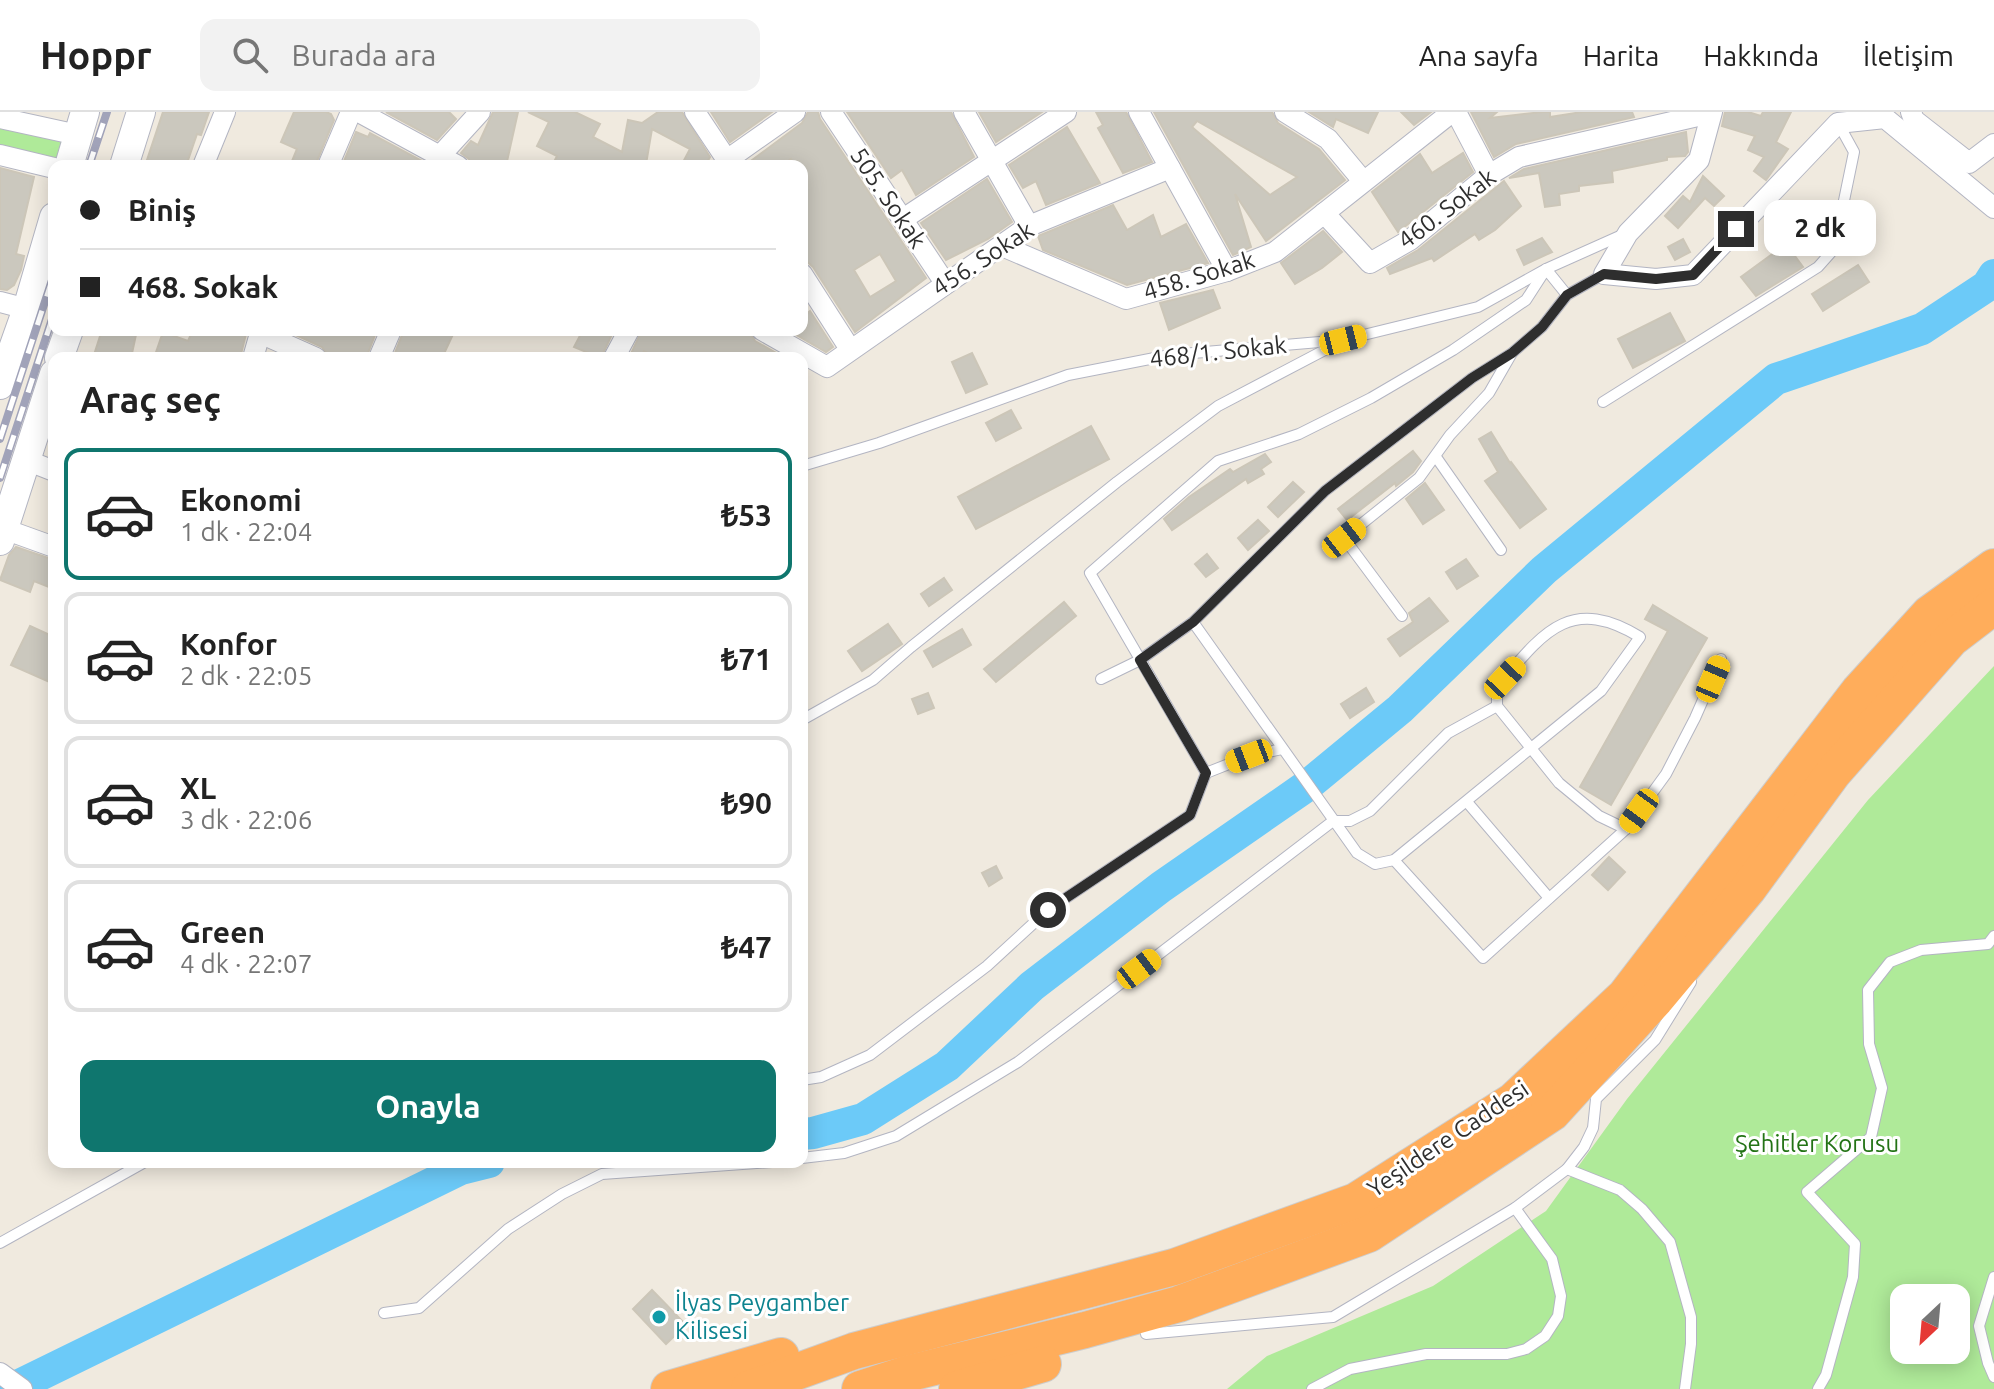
<!DOCTYPE html>
<html lang="tr">
<meta charset="utf-8">
<style>
:root{--surface:#fff;--page:#f2f2f2;--text:#222;--muted:#767676;--line:#e0e0e0;--accent:#0f766e}
body{margin:0;font-family:Ubuntu,sans-serif;background:var(--page);color:var(--text);height:100vh;display:flex;flex-direction:column;font-size:30px;white-space:nowrap}
*{box-sizing:border-box;margin:0}
p{font-size:26px;color:var(--muted)}
.icon{flex:none;width:44px;height:44px;fill:none;stroke:currentColor;stroke-width:2;stroke-linecap:round;stroke-linejoin:round}
.map{position:relative;flex:1;overflow:hidden}
.sheet{position:absolute;left:48px;top:240px;width:760px;height:816px;display:flex;flex-direction:column;background:var(--surface);border-radius:16px;box-shadow:0 4px 20px #0003}
.sheet>*{flex:none}
.top-card{position:absolute;left:48px;top:48px;width:760px;height:176px;border-radius:16px;box-shadow:0 4px 20px #0003;display:grid;align-content:center;height:176px;padding:0 32px;background:var(--surface)}
.needle{width:52px;rotate:206deg}
.fabs{position:absolute;left:1890px;top:1172px;display:grid;gap:16px}
.fabs a{display:grid;place-items:center;width:80px;height:80px;border-radius:16px;background:var(--surface);box-shadow:0 4px 20px #0003;font-size:40px}
.end{position:absolute;width:36px;height:36px;margin:-18px;border:10px solid #2e2e2e;background:#fff;box-shadow:0 0 0 4px #fff}
.from{border-radius:50%}
.bubble{position:absolute;height:56px;border-radius:16px;background:var(--surface);box-shadow:0 4px 20px #0003;font-size:26px;font-weight:600;line-height:56px;text-align:center}
.car{position:absolute;width:24px;height:48px;margin:-24px -12px;border-radius:10px;box-shadow:0 0 6px 2px #0007;background:linear-gradient(#f5c518 24%,#345 0 40%,#f5c518 0 76%,#345 0 86%,#f5c518 0)}
.top-card b{display:flex;align-items:center;gap:28px;height:76px;font-size:30px}
.top-card b+b{border-top:2px solid var(--line)}
.top-card i{width:20px;height:20px;background:var(--text)}
ul{padding:0;list-style:none}
li{display:flex;align-items:center;gap:24px;height:132px;margin:0 16px 12px;padding:0 16px;border:4px solid var(--line);border-radius:16px}
li div{flex:1}
li b{display:block;font-size:30px}
li em{font-style:normal;font-weight:600}
li.selected{border-color:var(--accent)}
li>.icon{width:72px;height:72px;stroke-width:1.5}
h2{padding:0 32px;font-size:36px;line-height:96px}
.primary-button{display:flex;gap:16px;margin-top:auto;padding:16px 32px}
.primary-button a{flex:1;height:92px;border-radius:16px;background:var(--accent);color:#fff;font-size:32px;font-weight:600;line-height:92px;text-align:center}
header{display:flex;align-items:center;gap:48px;box-sizing:border-box;height:112px;padding:0 40px;background:var(--surface);border-bottom:2px solid var(--line)}
header strong{font-size:38px}
nav{display:flex;gap:44px;margin-inline-start:auto;font-size:28px}
.search{width:560px;height:72px;background:var(--page);display:flex;align-items:center;gap:20px;box-sizing:border-box;padding:0 28px;border-radius:16px;color:var(--muted);font-size:30px}
.map>svg:first-child{display:block}
</style>
<header>
<strong>Hoppr</strong>
<div class="search"><svg class="icon" aria-label="search" viewBox="0 0 24 24"><circle cx="10" cy="10" r="6"/><path d="M15 15l6 6"/></svg>Burada ara</div>
<nav><a>Ana sayfa</a><a>Harita</a><a>Hakkında</a><a>İletişim</a></nav>
</header>
<div class="map">
<svg width="1994" height="1277" viewBox="0 0 1994 1277">
<rect width="100%" height="100%" fill="#f0eadf"/>
<g fill="#afea99" fill-rule="evenodd">
<path d="M 0,6 L 78,23 L 69,54 L 0,43 Z"/>
<path d="M 1994,554 L 1994,1277 L 1227,1277 L 1267,1244 L 1433,1174 L 1546,1099 L 1627,987 L 1868,688 ZM 1904,1186 L 1956,1186 L 1956,1238 L 1904,1238 Z"/>
</g>
<g fill="none" stroke-linecap="round" stroke-linejoin="round">
<g stroke="#6ccaf8" stroke-width="32">
<path d="M 802,1022 L 813,1021 L 863,1007 L 947,954 L 1032,874 L 1161,775 L 1308,673 L 1400,597 L 1544,458 L 1776,267 L 1922,217 L 1987,174 L 1994,163"/>
<path d="M 11,1277 L 461,1057 L 489,1050"/>
</g>
</g>
<g fill="#cbc8be" stroke="#ccc6b8" stroke-width="2" fill-rule="evenodd">
<path d="M 163,0 L 209,0 L 201,23 L 197,22 L 186,54 L 145,54 Z"/>
<path d="M 294,0 L 326,0 L 331,2 L 334,8 L 315,54 L 290,54 L 297,37 L 281,30 Z"/>
<path d="M 386,0 L 449,0 L 456,7 L 437,28 Z"/>
<path d="M 493,0 L 518,0 L 506,54 L 484,51 L 483,54 L 471,54 L 469,47 L 461,41 L 471,29 L 478,33 Z"/>
<path d="M 528,0 L 575,0 L 600,12 L 593,25 L 622,40 L 628,8 L 642,11 L 658,0 L 682,0 L 710,45 L 705,54 L 681,54 L 690,37 L 652,17 L 646,52 L 650,54 L 552,54 L 557,44 L 537,34 L 549,10 Z"/>
<path d="M 711,0 L 772,0 L 730,30 Z"/>
<path d="M 808,0 L 818,0 L 820,7 L 926,166 L 855,220 L 813,155 L 802,145 L 802,54 L 795,54 L 791,47 L 781,54 L 744,54 L 802,11 ZM 880,142 L 896,169 L 870,185 L 854,158 Z"/>
<path d="M 847,0 L 951,0 L 974,45 L 916,83 L 902,58 L 891,66 Z"/>
<path d="M 979,0 L 1042,0 L 996,30 Z"/>
<path d="M 1096,0 L 1126,0 L 1152,50 L 1123,61 L 1098,16 L 1103,13 Z"/>
<path d="M 1154,0 L 1272,0 L 1278,11 L 1319,37 L 1345,68 L 1266,129 L 1235,82 L 1251,135 L 1233,143 ZM 1197,9 L 1297,65 L 1270,83 L 1192,15 Z"/>
<path d="M 1309,0 L 1378,0 L 1368,21 L 1336,7 L 1333,15 Z"/>
<path d="M 1401,0 L 1431,0 L 1414,13 Z"/>
<path d="M 1471,0 L 1497,0 L 1490,6 L 1542,0 L 1550,0 L 1550,5 L 1582,0 L 1632,0 L 1634,5 L 1516,32 L 1494,45 Z"/>
<path d="M 1725,0 L 1748,0 L 1761,4 L 1763,0 L 1791,0 L 1776,30 L 1788,37 L 1766,68 L 1754,59 L 1764,45 L 1748,38 L 1755,24 L 1722,14 Z"/>
<path d="M 1067,15 L 1100,71 L 1046,93 L 1036,69 L 1023,76 L 1009,53 Z"/>
<path d="M 356,20 L 368,25 L 370,21 L 422,49 L 417,54 L 342,54 Z"/>
<path d="M 1686,20 L 1688,40 L 1685,44 L 1667,45 L 1667,48 L 1612,59 L 1613,70 L 1579,74 L 1579,79 L 1559,82 L 1560,93 L 1545,95 L 1539,61 L 1509,66 L 1524,57 Z"/>
<path d="M 1463,41 L 1473,60 L 1398,120 L 1372,80 L 1420,42 L 1432,61 Z"/>
<path d="M 0,56 L 34,65 L 16,142 L 24,144 L 21,158 L 14,173 L 7,178 L 0,177 Z"/>
<path d="M 1703,64 L 1724,84 L 1714,94 L 1705,86 L 1678,116 L 1665,104 L 1683,84 L 1690,90 Z"/>
<path d="M 987,67 L 1012,110 L 988,127 L 946,148 L 921,111 Z"/>
<path d="M 1504,69 L 1521,94 L 1495,118 L 1479,128 L 1475,122 L 1434,149 L 1432,146 L 1390,162 L 1387,156 L 1418,138 Z"/>
<path d="M 1113,93 L 1127,118 L 1153,103 L 1161,125 L 1186,112 L 1208,151 L 1127,173 L 1043,138 L 1038,124 Z"/>
<path d="M 1323,119 L 1342,140 L 1322,156 L 1295,172 L 1281,151 Z"/>
<path d="M 1542,126 L 1552,140 L 1524,153 L 1517,138 Z"/>
<path d="M 1683,127 L 1690,140 L 1675,148 L 1668,135 Z"/>
<path d="M 1786,132 L 1803,155 L 1756,184 L 1741,165 Z"/>
<path d="M 1858,153 L 1869,170 L 1823,199 L 1812,182 Z"/>
<path d="M 1213,178 L 1220,196 L 1169,218 L 1160,191 Z"/>
<path d="M 810,199 L 833,235 L 826,240 L 788,218 L 802,218 L 802,206 Z"/>
<path d="M 1670,201 L 1685,229 L 1633,256 L 1618,227 Z"/>
<path d="M 102,218 L 137,218 L 131,246 L 93,246 Z"/>
<path d="M 193,218 L 247,218 L 240,246 L 154,246 L 163,220 L 188,229 Z"/>
<path d="M 285,218 L 377,218 L 366,246 L 329,246 L 322,235 Z"/>
<path d="M 404,218 L 455,218 L 442,246 L 393,246 Z"/>
<path d="M 583,218 L 614,218 L 601,246 L 574,235 Z"/>
<path d="M 642,218 L 749,218 L 755,229 L 785,246 L 657,246 L 644,239 L 640,246 L 629,246 Z"/>
<path d="M 972,241 L 987,272 L 966,281 L 952,250 Z"/>
<path d="M 1011,298 L 1021,316 L 996,329 L 986,311 Z"/>
<path d="M 1091,314 L 1109,347 L 976,417 L 958,385 Z"/>
<path d="M 1491,320 L 1510,351 L 1511,350 L 1546,397 L 1520,416 L 1485,369 L 1498,360 L 1479,327 Z"/>
<path d="M 1413,339 L 1421,349 L 1413,360 L 1396,374 L 1395,371 L 1347,408 L 1338,397 Z"/>
<path d="M 1265,342 L 1271,350 L 1261,357 L 1264,362 L 1248,371 L 1246,367 L 1172,418 L 1164,407 L 1189,385 L 1230,357 L 1233,360 Z"/>
<path d="M 1293,370 L 1304,380 L 1278,405 L 1268,395 Z"/>
<path d="M 1425,371 L 1444,398 L 1423,412 L 1406,387 Z"/>
<path d="M 1258,408 L 1269,419 L 1248,438 L 1238,426 Z"/>
<path d="M 16,435 L 54,448 L 54,477 L 34,469 L 30,480 L 0,468 L 9,443 Z"/>
<path d="M 1207,442 L 1218,456 L 1206,465 L 1195,452 Z"/>
<path d="M 1466,447 L 1478,464 L 1457,477 L 1446,460 Z"/>
<path d="M 944,466 L 952,478 L 929,494 L 921,482 Z"/>
<path d="M 1429,486 L 1448,509 L 1400,544 L 1388,527 L 1413,510 L 1409,501 Z"/>
<path d="M 1064,490 L 1076,504 L 996,570 L 984,557 Z"/>
<path d="M 1653,493 L 1707,526 L 1611,693 L 1580,675 L 1668,519 L 1645,507 Z"/>
<path d="M 888,512 L 902,532 L 862,559 L 848,539 Z"/>
<path d="M 30,514 L 54,525 L 54,572 L 11,553 Z"/>
<path d="M 962,517 L 971,533 L 933,555 L 924,539 Z"/>
<path d="M 1366,576 L 1374,590 L 1350,606 L 1341,592 Z"/>
<path d="M 928,581 L 934,596 L 918,602 L 912,587 Z"/>
<path d="M 1609,745 L 1625,760 L 1608,778 L 1592,763 Z"/>
<path d="M 996,754 L 1002,766 L 989,774 L 982,761 Z"/>
<path d="M 652,1178 L 686,1213 L 666,1232 L 633,1197 Z"/>
</g>
<g fill="none" stroke-linecap="round" stroke-linejoin="round">
<defs>
<g id="lane">
<path d="M 1512,241 L 1472,266 L 1325,379 L 1193,510 L 1357,741 L 1375,752 L 1394,748 L 1601,579 L 1640,525 C 1569,482 1542,522 1497,575 L 1497,594 L 1559,671 L 1599,704 L 1626,717 L 1666,662 L 1695,606 L 1721,547"/>
<path d="M 1603,290 L 1818,155 L 1834,137 L 1854,40 L 1838,11"/>
<path d="M 1436,345 L 1501,438"/>
<path d="M 802,354 L 879,331 L 1068,263 L 1170,243 L 1343,228 L 1478,195 L 1546,157 L 1622,123"/>
<path d="M 1402,504 L 1344,426 L 1419,366 L 1450,323 L 1489,281 L 1512,241 L 1542,215 L 1567,183 L 1604,162"/>
<path d="M 1101,567 L 1140,548 L 1193,510"/>
<path d="M 802,608 L 873,568 L 911,535 L 1117,370 L 1218,294 L 1338,231"/>
<path d="M 1206,661 L 1090,461 L 1218,349 L 1299,322 L 1371,286 L 1453,238 L 1526,188 L 1546,157 L 1567,183"/>
<path d="M 1467,690 L 1549,786"/>
<path d="M 1394,748 L 1483,846 L 1626,717"/>
<path d="M 802,968 L 821,965 L 870,943 L 987,854 L 1048,798 L 1190,703 L 1206,661 L 1249,644 L 1282,637"/>
<path d="M 802,1046 L 844,1041 L 896,1024 L 1018,950 L 1333,709 L 1350,709 L 1370,699 L 1448,621 L 1497,594"/>
<path d="M 1567,1057 L 1620,1078 L 1642,1097 L 1670,1130 L 1691,1205 L 1691,1232 L 1685,1277"/>
<path d="M 0,1131 L 145,1050"/>
<path d="M 1994,1165 L 1979,1214 L 1988,1251 L 1994,1265"/>
<path d="M 384,1201 L 419,1196 L 508,1117 L 562,1082 L 602,1062 L 772,1050"/>
<path d="M 1146,1222 L 1333,1205 L 1515,1096 L 1567,1057 L 1584,1035 L 1593,1016 L 1596,987 L 1655,928 L 1691,870"/>
<path d="M 1312,1277 L 1350,1257 L 1426,1242 L 1507,1242 L 1526,1237 L 1545,1224 L 1558,1204 L 1561,1184 L 1552,1147 L 1515,1096"/>
<path d="M 1818,1277 L 1826,1263 L 1853,1165 L 1855,1132 L 1807,1080 L 1871,1025 L 1882,976 L 1869,932 L 1868,878 L 1890,850 L 1921,838 L 1988,832 L 1994,824"/>
</g>
<g id="street">
<path d="M 359,0 L 458,54"/>
<path d="M 695,0 L 731,54"/>
<path d="M 831,0 L 945,171"/>
<path d="M 964,0 L 1029,114"/>
<path d="M 1139,0 L 1227,159"/>
<path d="M 1285,0 L 1328,27 L 1363,69"/>
<path d="M 1456,0 L 1489,63"/>
<path d="M 1712,0 L 1699,48 L 1628,121 L 1604,162 L 1656,167 L 1693,163 L 1838,11 L 1885,6 L 1994,96"/>
<path d="M 1911,0 L 1914,8 L 1969,51 L 1994,32"/>
<path d="M 0,6 L 78,23"/>
<path d="M 0,43 L 54,56"/>
<path d="M 439,45 L 480,0"/>
<path d="M 727,48 L 795,0"/>
<path d="M 203,54 L 225,0"/>
<path d="M 328,54 L 351,0"/>
<path d="M 1324,101 L 1370,151 L 1410,128 L 1489,63 L 1519,45 L 1711,1"/>
<path d="M 903,107 L 1066,0"/>
<path d="M 1002,134 L 1126,187 L 1227,159 L 1275,140 L 1452,0"/>
<path d="M 802,162 L 850,237"/>
<path d="M 0,190 L 27,197"/>
<path d="M 762,218 L 827,255 L 1029,114 L 1170,56"/>
<path d="M 260,221 L 316,246"/>
<path d="M 253,246 L 261,218"/>
<path d="M 379,246 L 391,218"/>
<path d="M 614,246 L 629,218"/>
<path d="M 26,348 L 54,359"/>
<path d="M 4,417 L 54,435"/>
<path d="M 0,1261 L 22,1277"/>
</g>
<g id="secondary">
<path d="M 69,54 L 85,0"/>
<path d="M 124,54 L 141,0"/>
<path d="M 59,246 L 69,218"/>
<path d="M 0,273 L 27,197 L 54,105"/>
<path d="M 0,429 L 54,262"/>
</g>
<g id="highway">
<path d="M 669,1277 L 781,1244"/>
<path d="M 749,1277 L 854,1239 L 1174,1155 L 1356,1089 L 1513,989 L 1625,884 L 1859,579 L 1929,502 L 1994,455"/>
<path d="M 860,1277 L 906,1262 L 1085,1218 L 1179,1192 L 1369,1122 L 1552,1001 L 1656,887 L 1748,777 L 1833,661 L 1951,527 L 1994,494"/>
<path d="M 957,1277 L 1043,1252"/>
</g>
</defs>
<use href="#lane" stroke="#b3b5c2" stroke-width="12"/>
<use href="#street" stroke="#b3b5c2" stroke-width="22"/>
<use href="#secondary" stroke="#b3b5c2" stroke-width="30"/>
<use href="#highway" stroke="#cdcdcd" stroke-width="38"/>
<use href="#lane" stroke="#fff" stroke-width="10"/>
<use href="#street" stroke="#fff" stroke-width="20"/>
<use href="#secondary" stroke="#fff" stroke-width="28"/>
<use href="#highway" stroke="#ffad5b" stroke-width="36"/>
<defs>
<g id="rail">
<path d="M 89,54 L 107,0"/>
<path d="M 0,327 L 54,162"/>
<path d="M 0,366 L 54,201"/>
</g>
</defs>
<use href="#rail" stroke="#a1a3b9" stroke-width="8"/>
<use href="#rail" stroke="#fff" stroke-width="5" stroke-dasharray="15" stroke-linecap="butt"/>
</g>
<g fill="none" stroke-linecap="round" stroke-linejoin="round">
<path stroke="#2e2e2e" stroke-width="10" d="M 1048,798 L 1190,703 L 1206,661 L 1140,548 L 1193,510 L 1325,379 L 1472,266 L 1512,241 L 1542,215 L 1567,183 L 1604,162 L 1656,167 L 1693,163 L 1736,117"/>
</g>
<circle fill="#0f9aa8" stroke="#fff" stroke-width="3" cx="659" cy="1205" r="8"/>
<g text-anchor="middle" stroke-width="6" stroke-linejoin="round" paint-order="stroke">
<g font-size="24" fill="#2e2e2e" stroke="#fff">
<text transform="translate(888 86) rotate(56)" y="8">505. Sokak</text>
<text transform="translate(1447 97) rotate(-37)" y="8">460. Sokak</text>
<text transform="translate(983 147) rotate(-33)" y="8">456. Sokak</text>
<text transform="translate(1199 164) rotate(-17)" y="8">458. Sokak</text>
<text transform="translate(1218 240) rotate(-6)" y="8">468/1. Sokak</text>
<text transform="translate(1448 1027) rotate(-34)" y="8">Yeşildere Caddesi</text>
</g>
<g font-size="24" fill="#237315" stroke="#fff">
<text x="1817" y="1040">Şehitler Korusu</text>
</g>
<g font-size="24" fill="#0d838f" stroke="#fff" text-anchor="start">
<text x="675" y="1199">İlyas Peygamber<tspan x="675" dy="28">Kilisesi</tspan></text>
</g>
</g>
</svg>
<div class="fabs">
<a><svg class="needle" viewBox="-14 -14 28 28"><path d="M0-13l5 13h-10z" fill="#e53935"/><path d="M0 13l5-13h-10z" fill="#767676"/></svg></a>
</div>
<i class="end from" style="left:1048px;top:798px"></i>
<i class="end" style="left:1736px;top:117px"></i>
<div class="bubble" style="left:1764px;top:88px;width:112px">2 dk</div>
<i class="car" style="left:1343px;top:228px;rotate:76deg"></i>
<i class="car" style="left:1344px;top:426px;rotate:52deg"></i>
<i class="car" style="left:1505px;top:566px;rotate:43deg"></i>
<i class="car" style="left:1713px;top:567px;rotate:23deg"></i>
<i class="car" style="left:1249px;top:644px;rotate:249deg"></i>
<i class="car" style="left:1639px;top:699px;rotate:216deg"></i>
<i class="car" style="left:1139px;top:857px;rotate:53deg"></i>
<div class="top-card">
<b><i class="from"></i>Biniş</b>
<b><i></i>468. Sokak</b>
</div>
<section class="sheet">
<h2>Araç seç</h2>
<ul>
<li class="selected"><svg class="icon" aria-label="car" viewBox="0 0 24 24"><path d="M5 17H2v-5l4-1 3-4h7l3 4 3 1v5h-3M9 17h6M6 11h13"/><circle cx="7" cy="17" r="2"/><circle cx="17" cy="17" r="2"/></svg><div><b>Ekonomi</b><p>1 dk · 22:04</p></div><em>₺53</em></li>
<li><svg class="icon" aria-label="car" viewBox="0 0 24 24"><path d="M5 17H2v-5l4-1 3-4h7l3 4 3 1v5h-3M9 17h6M6 11h13"/><circle cx="7" cy="17" r="2"/><circle cx="17" cy="17" r="2"/></svg><div><b>Konfor</b><p>2 dk · 22:05</p></div><em>₺71</em></li>
<li><svg class="icon" aria-label="car" viewBox="0 0 24 24"><path d="M5 17H2v-5l4-1 3-4h7l3 4 3 1v5h-3M9 17h6M6 11h13"/><circle cx="7" cy="17" r="2"/><circle cx="17" cy="17" r="2"/></svg><div><b>XL</b><p>3 dk · 22:06</p></div><em>₺90</em></li>
<li><svg class="icon" aria-label="car" viewBox="0 0 24 24"><path d="M5 17H2v-5l4-1 3-4h7l3 4 3 1v5h-3M9 17h6M6 11h13"/><circle cx="7" cy="17" r="2"/><circle cx="17" cy="17" r="2"/></svg><div><b>Green</b><p>4 dk · 22:07</p></div><em>₺47</em></li>
</ul>
<div class="primary-button"><a>Onayla</a></div>
</section>
</div>
